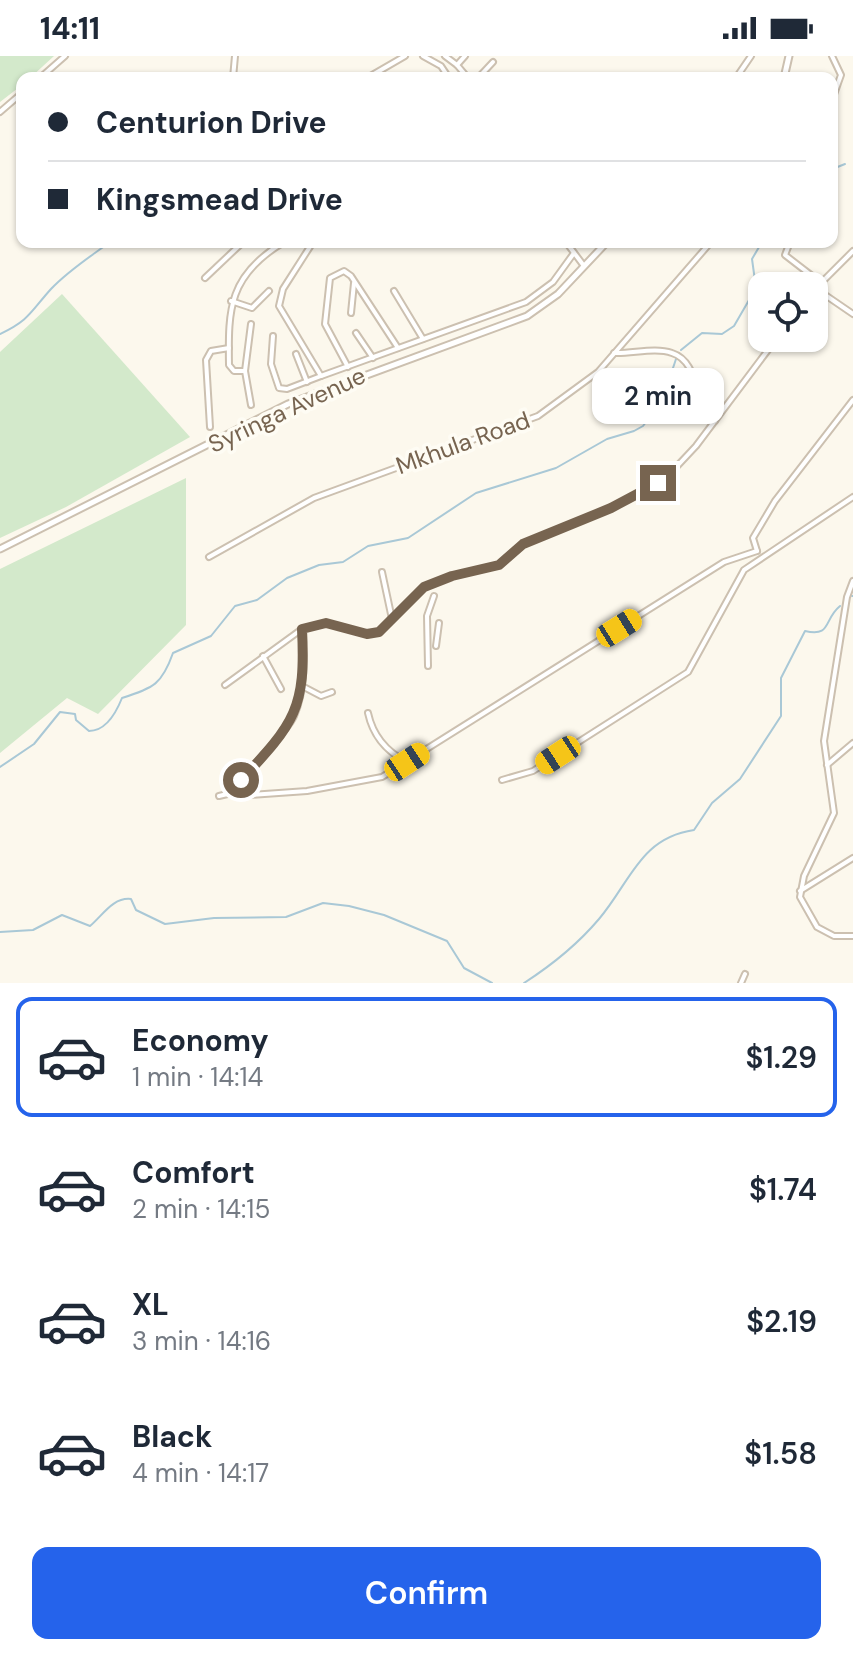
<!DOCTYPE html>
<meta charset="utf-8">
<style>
:root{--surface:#fff;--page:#f2f2f3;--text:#1f2937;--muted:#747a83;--line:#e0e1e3;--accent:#2563eb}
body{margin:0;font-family:"DM Sans",sans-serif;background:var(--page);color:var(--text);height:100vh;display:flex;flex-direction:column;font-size:30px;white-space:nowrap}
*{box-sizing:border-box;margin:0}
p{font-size:26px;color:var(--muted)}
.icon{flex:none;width:44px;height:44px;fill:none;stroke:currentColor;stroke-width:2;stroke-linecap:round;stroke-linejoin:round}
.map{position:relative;height:927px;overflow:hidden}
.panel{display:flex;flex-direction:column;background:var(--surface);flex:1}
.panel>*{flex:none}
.hud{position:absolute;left:16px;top:16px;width:822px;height:176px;border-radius:16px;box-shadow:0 2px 6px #0004;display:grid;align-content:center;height:176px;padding:0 32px;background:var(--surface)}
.tools{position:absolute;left:748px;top:216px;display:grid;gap:16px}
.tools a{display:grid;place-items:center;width:80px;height:80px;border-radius:16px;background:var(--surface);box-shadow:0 2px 6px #0004;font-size:40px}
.end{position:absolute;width:36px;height:36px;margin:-18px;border:10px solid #776450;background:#fff;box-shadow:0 0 0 4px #fff}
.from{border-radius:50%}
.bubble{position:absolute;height:56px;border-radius:16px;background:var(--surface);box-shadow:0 2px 6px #0004;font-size:26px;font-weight:600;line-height:56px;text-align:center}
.car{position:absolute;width:24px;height:48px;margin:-24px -12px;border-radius:10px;box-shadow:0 0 6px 2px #0007;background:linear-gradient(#f5c518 24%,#345 0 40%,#f5c518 0 76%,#345 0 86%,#f5c518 0)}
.hud b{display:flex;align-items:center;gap:28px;height:76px;font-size:30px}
.hud b+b{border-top:2px solid var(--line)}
.hud i{width:20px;height:20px;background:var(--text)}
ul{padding:14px 0 0;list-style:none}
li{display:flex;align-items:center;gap:24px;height:120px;margin:0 16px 12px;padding:0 16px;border:4px solid transparent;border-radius:16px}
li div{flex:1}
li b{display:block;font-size:30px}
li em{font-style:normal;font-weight:600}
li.on{border-color:var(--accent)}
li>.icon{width:72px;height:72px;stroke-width:1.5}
.action{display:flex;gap:16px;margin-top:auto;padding:16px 32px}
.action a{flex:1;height:92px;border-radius:16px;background:var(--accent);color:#fff;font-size:32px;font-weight:600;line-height:92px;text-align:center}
.status{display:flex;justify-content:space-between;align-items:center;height:56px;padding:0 40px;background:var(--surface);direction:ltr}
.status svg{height:22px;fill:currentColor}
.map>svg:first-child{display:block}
</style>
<div class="status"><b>14:11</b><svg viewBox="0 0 49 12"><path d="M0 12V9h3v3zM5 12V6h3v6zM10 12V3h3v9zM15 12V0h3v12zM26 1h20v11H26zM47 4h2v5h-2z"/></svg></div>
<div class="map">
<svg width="853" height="927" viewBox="0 0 853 927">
<rect width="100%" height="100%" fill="#fcf8ed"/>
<g fill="#d3e9cb">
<path d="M 0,0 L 54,0 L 30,22 L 22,22 L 22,29 L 0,46 Z"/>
<path d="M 62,238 L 190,381 L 66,451 L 0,482 L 0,296 Z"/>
<path d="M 186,422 L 186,569 L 98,658 L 67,642 L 0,697 L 0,513 Z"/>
</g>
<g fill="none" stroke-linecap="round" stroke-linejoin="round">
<g stroke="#a9c8d6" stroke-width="2">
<path d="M 832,118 L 835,112 L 845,108"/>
<path d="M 0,278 C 30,264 31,255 51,233 C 69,214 90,201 110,186"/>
<path d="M 681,294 L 702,277 L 722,278 L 734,270 L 756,232 L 752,203 L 762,186"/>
<path d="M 852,540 L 853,540"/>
<path d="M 0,711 L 34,688 L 60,656 L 75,658 L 76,664 L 89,675 C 106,675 116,657 122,642 C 154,632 162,628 173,597 L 211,580 L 235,550 L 257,544 L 287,522 L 319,509 L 343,506 L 368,490 L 408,482 L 476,437 L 556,412 L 607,383 L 634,375 L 643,370 L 653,357 L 653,337 L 671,318 L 676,303"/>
<path d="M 0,876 L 33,874 L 62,859 L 90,870 C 103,859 113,841 131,843 L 136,854 L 165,868 L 214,862 L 286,861 L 323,847 L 349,850 L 384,859 L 447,885 L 464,912 L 492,927"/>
<path d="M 524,927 C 552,909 577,889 599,863 C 631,825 640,782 694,774 L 712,747 L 740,723 L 781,660 L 781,622 L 805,575 C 832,581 823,564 840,550"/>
</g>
<defs>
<g id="minor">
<path d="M 423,0 L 441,10 L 449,22"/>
<path d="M 445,0 L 457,9"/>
<path d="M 465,0 L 457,9 L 468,22"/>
<path d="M 832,0 L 841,19 L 832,44"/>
<path d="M 40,22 L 65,0"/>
<path d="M 233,22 L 235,0"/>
<path d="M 367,22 L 405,0"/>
<path d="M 478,22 L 493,6"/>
<path d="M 736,22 L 751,0"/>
<path d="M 0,56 L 22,37"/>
<path d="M 566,186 L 584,210"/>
<path d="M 790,186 L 785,199 L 820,226"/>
<path d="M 205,222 L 243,186"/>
<path d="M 815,232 L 853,258"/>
<path d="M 814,234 L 853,195"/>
<path d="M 394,235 L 423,283"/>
<path d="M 231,245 L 252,252 L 269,235"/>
<path d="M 351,257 L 354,227"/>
<path d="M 251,268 L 245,315 L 234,315 L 229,309 C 228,252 229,219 284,186"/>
<path d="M 356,277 L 373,302"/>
<path d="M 273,280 L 271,308 L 279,332 L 287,333 L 321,320 L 279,250 L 283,233 L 313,186"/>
<path d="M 614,297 C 632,298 655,291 672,297 C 700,306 694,348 715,365"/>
<path d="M 296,298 L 307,326"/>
<path d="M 348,311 L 325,268 L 330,222 L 344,215 L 351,220 L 398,292"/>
<path d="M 245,315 L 251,349"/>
<path d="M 321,320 L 526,246 L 553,226 L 574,197"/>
<path d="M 210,371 L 206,304 L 211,295 L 229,292"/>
<path d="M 757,495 L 753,482 L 775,445 L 853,344"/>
<path d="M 209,501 L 314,442 L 538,360 L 598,316 L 711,186"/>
<path d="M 382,516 L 392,563"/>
<path d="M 853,525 L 847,541 L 824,685 L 834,757 L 804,820 L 800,841 L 817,871 L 834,880 L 853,880"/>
<path d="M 436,590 L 439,567"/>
<path d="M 263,600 L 281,633"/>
<path d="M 428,610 L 427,560 L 434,540"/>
<path d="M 225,629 L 302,573 L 326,567 L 367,578 L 379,576 L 424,531 L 452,520 L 499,509 L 523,488 L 611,452 L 666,422 L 696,390 L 777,282"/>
<path d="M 302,630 L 321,640 L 332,636"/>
<path d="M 368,657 C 373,680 387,696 407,706"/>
<path d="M 827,709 L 853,687"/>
<path d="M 502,724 L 533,715 L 688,616 L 744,514 L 853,441"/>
<path d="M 240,735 C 239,717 284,682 294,660 C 306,632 304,602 302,573"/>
<path d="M 219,740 L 240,735 L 249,739 L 307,735 L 382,721 L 724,506 L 757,495"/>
<path d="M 800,835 L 853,802"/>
<path d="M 741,927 L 745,918"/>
</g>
<g id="tertiary">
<path d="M 784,22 L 789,0"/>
<path d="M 0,493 L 288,348 L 527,260 L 558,238 L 607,186"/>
</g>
</defs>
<use href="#minor" stroke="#ccc0b0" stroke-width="8"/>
<use href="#tertiary" stroke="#ccc0b0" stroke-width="9"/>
<use href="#minor" stroke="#fff" stroke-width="4"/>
<use href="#tertiary" stroke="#fff" stroke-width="5"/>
</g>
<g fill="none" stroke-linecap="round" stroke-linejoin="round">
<path stroke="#776450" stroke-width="10" d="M 241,724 C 295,667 306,652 302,573 L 326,567 L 367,578 L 379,576 L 424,531 L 452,520 L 499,509 L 523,488 L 611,452 L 658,427"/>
</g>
<g text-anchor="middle" stroke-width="7" stroke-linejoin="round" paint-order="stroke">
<g font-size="24" fill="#776450" stroke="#fefcf4">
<text transform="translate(287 354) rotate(-25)" y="8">Syringa Avenue</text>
<text transform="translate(463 387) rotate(-20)" y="8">Mkhula Road</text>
</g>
</g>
</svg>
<div class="tools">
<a><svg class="icon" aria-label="locate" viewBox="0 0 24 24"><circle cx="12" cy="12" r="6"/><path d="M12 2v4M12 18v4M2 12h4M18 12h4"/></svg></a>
</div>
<i class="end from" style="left:241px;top:724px"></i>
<i class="end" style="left:658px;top:427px"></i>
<div class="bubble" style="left:592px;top:312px;width:132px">2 min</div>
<i class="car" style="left:619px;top:572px;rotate:58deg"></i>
<i class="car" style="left:558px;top:699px;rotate:237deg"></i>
<i class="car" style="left:407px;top:706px;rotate:57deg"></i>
<div class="hud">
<b><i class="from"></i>Centurion Drive</b>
<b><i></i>Kingsmead Drive</b>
</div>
</div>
<section class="panel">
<ul>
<li class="on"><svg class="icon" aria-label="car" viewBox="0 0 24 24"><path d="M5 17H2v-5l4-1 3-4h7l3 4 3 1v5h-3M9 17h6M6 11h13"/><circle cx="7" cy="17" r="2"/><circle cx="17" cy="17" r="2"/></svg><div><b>Economy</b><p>1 min · 14:14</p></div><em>$1.29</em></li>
<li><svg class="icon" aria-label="car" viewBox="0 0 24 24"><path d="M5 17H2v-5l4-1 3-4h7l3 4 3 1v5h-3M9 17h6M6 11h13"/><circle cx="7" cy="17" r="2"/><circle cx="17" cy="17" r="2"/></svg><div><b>Comfort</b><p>2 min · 14:15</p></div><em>$1.74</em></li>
<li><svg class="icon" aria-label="car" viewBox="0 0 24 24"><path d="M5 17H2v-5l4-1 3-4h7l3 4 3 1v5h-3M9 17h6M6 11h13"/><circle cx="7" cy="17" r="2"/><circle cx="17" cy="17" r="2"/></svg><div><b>XL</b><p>3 min · 14:16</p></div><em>$2.19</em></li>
<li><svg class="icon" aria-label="car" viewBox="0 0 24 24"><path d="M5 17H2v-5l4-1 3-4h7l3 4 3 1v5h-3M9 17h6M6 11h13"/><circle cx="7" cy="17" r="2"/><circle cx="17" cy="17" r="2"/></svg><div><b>Black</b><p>4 min · 14:17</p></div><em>$1.58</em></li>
</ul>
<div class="action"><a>Confirm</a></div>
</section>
